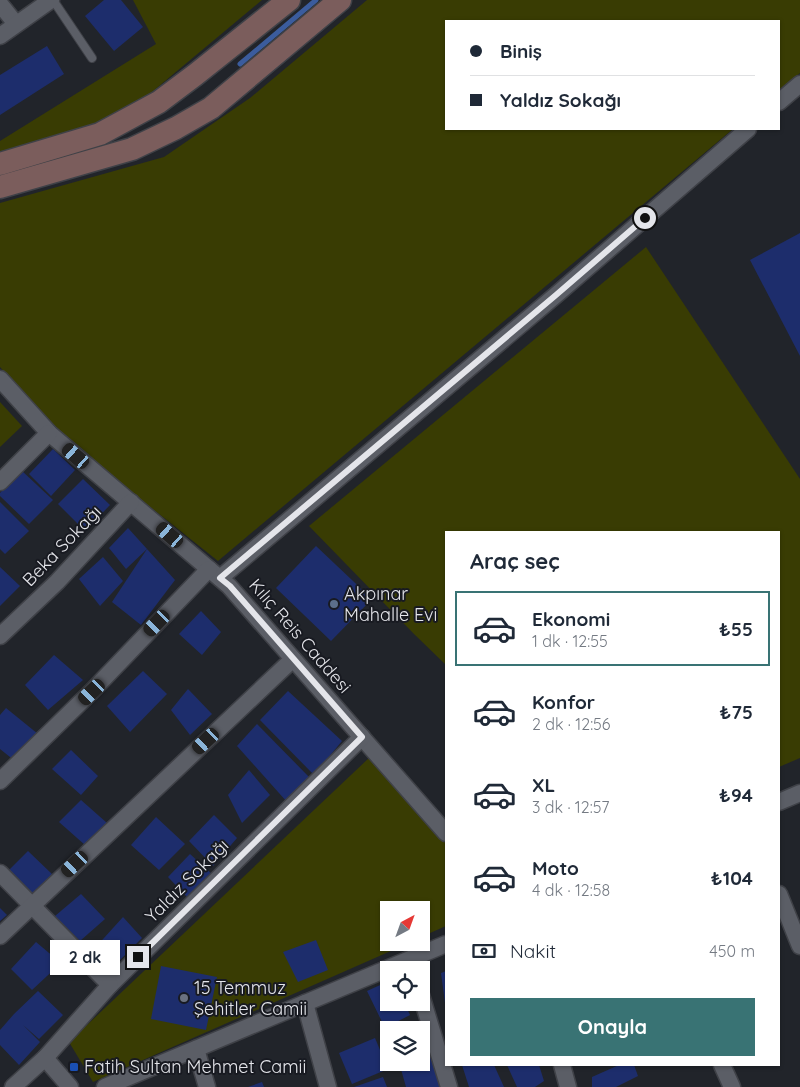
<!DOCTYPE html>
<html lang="tr">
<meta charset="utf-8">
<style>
:root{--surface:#fff;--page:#f2f2f3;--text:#1f2937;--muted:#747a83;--line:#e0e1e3;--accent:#397374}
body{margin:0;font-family:Quicksand,sans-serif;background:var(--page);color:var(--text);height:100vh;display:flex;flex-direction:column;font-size:19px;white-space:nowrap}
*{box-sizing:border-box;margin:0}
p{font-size:16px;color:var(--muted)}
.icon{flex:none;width:28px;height:28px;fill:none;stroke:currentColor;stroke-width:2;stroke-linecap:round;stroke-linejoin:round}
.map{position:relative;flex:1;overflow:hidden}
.panel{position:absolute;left:445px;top:531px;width:335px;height:535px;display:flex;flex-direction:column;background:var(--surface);border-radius:0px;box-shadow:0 1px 4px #0004}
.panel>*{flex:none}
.guide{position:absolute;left:445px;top:20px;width:335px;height:110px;border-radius:0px;box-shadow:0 1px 4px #0004;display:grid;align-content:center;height:110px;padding:0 25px;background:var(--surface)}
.needle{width:32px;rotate:41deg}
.buttons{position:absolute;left:380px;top:901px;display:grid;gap:10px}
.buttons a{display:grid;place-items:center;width:50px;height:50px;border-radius:0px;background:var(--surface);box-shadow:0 1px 4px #0004;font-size:25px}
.end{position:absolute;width:22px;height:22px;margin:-11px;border:6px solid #e4e5ea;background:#111;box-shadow:0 0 0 2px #111}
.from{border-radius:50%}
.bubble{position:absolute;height:35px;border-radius:0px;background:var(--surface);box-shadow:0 1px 4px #0004;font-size:16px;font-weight:700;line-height:35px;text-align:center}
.car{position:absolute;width:15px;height:30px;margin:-15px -8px;border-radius:6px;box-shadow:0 0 4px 1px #0007;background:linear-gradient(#222 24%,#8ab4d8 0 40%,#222 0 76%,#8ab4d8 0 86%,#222 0)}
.guide b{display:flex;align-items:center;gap:18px;height:48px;font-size:19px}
.guide b+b{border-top:1px solid var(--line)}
.guide i{width:12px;height:12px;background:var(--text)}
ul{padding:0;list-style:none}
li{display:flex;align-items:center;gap:15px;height:75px;margin:0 10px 8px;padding:0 15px;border:2px solid transparent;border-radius:0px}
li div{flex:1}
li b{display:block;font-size:19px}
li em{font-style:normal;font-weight:700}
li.active{border-color:var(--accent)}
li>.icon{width:45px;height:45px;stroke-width:1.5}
h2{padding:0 25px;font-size:22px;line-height:60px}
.pay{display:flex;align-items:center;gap:12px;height:55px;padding:0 25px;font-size:19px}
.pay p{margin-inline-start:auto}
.cta{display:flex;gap:10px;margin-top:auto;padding:10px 25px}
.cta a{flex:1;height:58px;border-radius:0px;background:var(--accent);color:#fff;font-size:20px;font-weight:700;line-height:58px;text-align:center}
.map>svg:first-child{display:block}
</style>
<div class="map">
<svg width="800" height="1087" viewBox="0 0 800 1087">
<rect width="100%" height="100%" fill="#21242a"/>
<g fill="#393c03">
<path d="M 133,0 L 262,0 L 122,117 L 0,153 L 0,141 L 156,44 Z"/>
<path d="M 367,0 L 800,0 L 800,73 L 779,90 L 779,21 L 446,21 L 446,129 L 733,129 L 218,561 L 55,431 L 0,367 L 0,203 L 164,157 L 250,98 Z"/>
<path d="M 646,247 L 800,479 L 800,758 L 779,767 L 779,532 L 446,532 L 446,665 L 414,634 L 309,526 Z"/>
<path d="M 0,402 L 22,426 L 0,447 Z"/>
<path d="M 370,757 L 446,842 L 446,926 L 421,937 L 421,910 L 389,910 L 389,942 L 409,943 L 93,1082 L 69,1042 Z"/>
</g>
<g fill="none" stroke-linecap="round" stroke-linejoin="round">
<path stroke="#3b5c9d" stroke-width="5" d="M 240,64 L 316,0"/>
</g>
<g fill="#1d2d6c">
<path d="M 104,0 L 121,0 L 143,27 L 114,51 L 85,16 Z"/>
<path d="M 47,46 L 64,74 L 0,115 L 0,75 Z"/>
<path d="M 800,233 L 800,356 L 750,260 Z"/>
<path d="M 53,449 L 75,470 L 51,496 L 29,474 Z"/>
<path d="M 21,470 L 53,500 L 29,524 L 0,496 L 0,493 Z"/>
<path d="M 83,479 L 110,505 L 85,531 L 58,504 Z"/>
<path d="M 0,502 L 29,531 L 5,554 L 0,549 Z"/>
<path d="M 128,528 L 147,549 L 126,569 L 109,548 Z"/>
<path d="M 316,546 L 372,599 L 331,641 L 276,588 Z"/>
<path d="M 147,549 L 175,580 L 141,625 L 112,602 Z"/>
<path d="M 103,557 L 123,581 L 100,606 L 79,579 Z"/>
<path d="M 0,567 L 20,586 L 0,606 Z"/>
<path d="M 201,611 L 221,632 L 202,655 L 179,634 Z"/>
<path d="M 54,655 L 83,680 L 48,710 L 25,685 Z"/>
<path d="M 143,671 L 167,694 L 130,732 L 107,706 Z"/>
<path d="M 188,689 L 212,714 L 190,735 L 171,710 Z"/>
<path d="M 288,691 L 342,741 L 314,775 L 260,720 Z"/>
<path d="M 6,708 L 38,734 L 15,761 L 0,749 L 0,715 Z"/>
<path d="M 257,724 L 311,779 L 287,802 L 237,746 Z"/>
<path d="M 71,750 L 98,776 L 81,795 L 52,769 Z"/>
<path d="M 249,770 L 270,795 L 242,823 L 228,795 Z"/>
<path d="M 81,800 L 107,823 L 85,845 L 59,822 Z"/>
<path d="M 214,815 L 237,838 L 213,866 L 189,841 Z"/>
<path d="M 156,817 L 185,844 L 159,870 L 131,845 Z"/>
<path d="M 28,851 L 53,875 L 32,896 L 8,871 Z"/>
<path d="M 190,854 L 213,875 L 187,897 L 168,877 Z"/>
<path d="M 81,894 L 105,919 L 80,941 L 55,916 Z"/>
<path d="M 0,908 L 7,915 L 0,921 Z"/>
<path d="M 123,917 L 142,938 L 111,969 L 94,949 Z"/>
<path d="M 316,940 L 328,970 L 298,982 L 283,952 Z"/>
<path d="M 36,942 L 61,963 L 32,990 L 11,969 Z"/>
<path d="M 161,966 L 217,977 L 206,1030 L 151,1019 Z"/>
<path d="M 446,971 L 446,1003 L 445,1003 L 441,973 Z"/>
<path d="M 389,981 L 389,1002 L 404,1002 L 410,1015 L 385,1028 L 367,991 Z"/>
<path d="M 38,991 L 63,1015 L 39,1039 L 23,1025 L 40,1042 L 19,1065 L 0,1045 L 0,1030 L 14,1014 Z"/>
<path d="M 375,1038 L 388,1069 L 352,1084 L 339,1053 Z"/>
<path d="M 431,1041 L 446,1087 L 406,1087 L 399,1062 L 421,1062 L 421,1044 Z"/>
<path d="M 462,1065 L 494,1065 L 504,1087 L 469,1087 Z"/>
<path d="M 507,1065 L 539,1065 L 544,1081 L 535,1087 L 517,1087 Z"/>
<path d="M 619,1065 L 634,1065 L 638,1076 L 616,1087 L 592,1087 L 592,1077 Z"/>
<path d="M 383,1077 L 387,1087 L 354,1087 Z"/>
<path d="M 262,1082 L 264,1087 L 248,1087 Z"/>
</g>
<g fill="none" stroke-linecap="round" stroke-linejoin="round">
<defs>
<path id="service" d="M 53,0 L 92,58"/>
<g id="minor">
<path d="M 0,4 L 16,24"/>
<path d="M 0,36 L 51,0"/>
<path d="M 779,102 L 800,84"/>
<path d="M 0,379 L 49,433 L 229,586 L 446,833"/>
<path d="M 0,482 L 49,433"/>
<path d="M 220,578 L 556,295 L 748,129"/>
<path d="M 0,636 L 57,582 L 131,502"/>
<path d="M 0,781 L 91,692 L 209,569"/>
<path d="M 779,802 L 800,793"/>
<path d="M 0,873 L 110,985 L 362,737"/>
<path d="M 779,894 L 800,946"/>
<path d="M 0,936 L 293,659"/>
<path d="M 421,995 L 449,1087"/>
<path d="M 305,1003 L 328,1087"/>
<path d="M 196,1049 L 207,1087"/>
<path d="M 45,1058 L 70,1087"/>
<path d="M 562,1065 L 568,1087"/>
<path d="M 722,1065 L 732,1087"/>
<path d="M 13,1087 L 45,1058 L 110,985"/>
<path d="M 105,1087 L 446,944"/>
</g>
<g id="secondary">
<path d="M 0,164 L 100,134 L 159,102 L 195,75 L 289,0"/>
<path d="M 0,187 L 132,149 L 176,128 L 211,108 L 340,0"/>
</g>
</defs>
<use href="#service" stroke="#3f4147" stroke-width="10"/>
<use href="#minor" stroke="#3f4147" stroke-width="19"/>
<use href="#secondary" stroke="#3f4147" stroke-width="25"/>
<use href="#service" stroke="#5b5e66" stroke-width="8"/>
<use href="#minor" stroke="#5b5e66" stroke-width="16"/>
<use href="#secondary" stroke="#7b5d5c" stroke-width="22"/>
</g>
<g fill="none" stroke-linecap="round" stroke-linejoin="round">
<path stroke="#e4e5ea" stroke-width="6" d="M 138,957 L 362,737 L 230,586 L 220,578 L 556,295 L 645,218"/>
</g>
<circle fill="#5c6f8a" stroke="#181a21" stroke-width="2" cx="334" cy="604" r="5"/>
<circle fill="#6b7280" stroke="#181a21" stroke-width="2" cx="184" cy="998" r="5"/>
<rect fill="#1a4fb4" stroke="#181a21" stroke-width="2" x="69" y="1062" width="10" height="10" rx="2.5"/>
<g text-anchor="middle" stroke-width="4" stroke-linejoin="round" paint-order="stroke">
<g font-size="18" fill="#e4e5ea" stroke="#181a21">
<text transform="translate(62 546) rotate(-46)" y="6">Beka Sokağı</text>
<text transform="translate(300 636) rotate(49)" y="6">Kılıç Reis Caddesi</text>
<text transform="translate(187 881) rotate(-45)" y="6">Yaldız Sokağı</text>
</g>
<g font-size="18" fill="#e4e5ea" stroke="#181a21" text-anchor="start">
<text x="344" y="600">Akpınar<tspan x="344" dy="21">Mahalle Evi</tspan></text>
<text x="194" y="994">15 Temmuz<tspan x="194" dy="21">Şehitler Camii</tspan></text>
<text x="84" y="1073">Fatih Sultan Mehmet Camii</text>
</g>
</g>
</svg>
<div class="buttons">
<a><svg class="needle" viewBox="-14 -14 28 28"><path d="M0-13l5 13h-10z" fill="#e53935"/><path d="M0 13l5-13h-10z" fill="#747a83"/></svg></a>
<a><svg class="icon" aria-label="locate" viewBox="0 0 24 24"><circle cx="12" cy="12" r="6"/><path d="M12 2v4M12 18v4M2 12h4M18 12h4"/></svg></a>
<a><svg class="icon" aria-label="layers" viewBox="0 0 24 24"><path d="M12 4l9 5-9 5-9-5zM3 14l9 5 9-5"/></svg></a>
</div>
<i class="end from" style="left:645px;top:218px"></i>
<i class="end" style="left:138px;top:957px"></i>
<div class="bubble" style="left:50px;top:940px;width:70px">2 dk</div>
<i class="car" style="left:76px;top:456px;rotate:311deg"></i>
<i class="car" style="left:170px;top:535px;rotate:311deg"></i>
<i class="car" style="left:157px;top:623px;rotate:224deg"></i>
<i class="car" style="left:92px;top:692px;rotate:226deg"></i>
<i class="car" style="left:206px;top:741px;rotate:227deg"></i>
<i class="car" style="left:75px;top:864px;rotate:227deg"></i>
<div class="guide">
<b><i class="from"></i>Biniş</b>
<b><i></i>Yaldız Sokağı</b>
</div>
<section class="panel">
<h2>Araç seç</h2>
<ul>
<li class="active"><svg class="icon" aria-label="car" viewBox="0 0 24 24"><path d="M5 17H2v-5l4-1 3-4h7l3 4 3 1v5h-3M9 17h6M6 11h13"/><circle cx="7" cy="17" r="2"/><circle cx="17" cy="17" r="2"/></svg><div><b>Ekonomi</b><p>1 dk · 12:55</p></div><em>₺55</em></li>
<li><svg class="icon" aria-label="car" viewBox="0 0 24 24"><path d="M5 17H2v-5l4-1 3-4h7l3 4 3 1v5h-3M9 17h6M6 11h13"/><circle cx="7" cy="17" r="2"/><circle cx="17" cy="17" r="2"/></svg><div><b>Konfor</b><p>2 dk · 12:56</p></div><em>₺75</em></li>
<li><svg class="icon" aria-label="car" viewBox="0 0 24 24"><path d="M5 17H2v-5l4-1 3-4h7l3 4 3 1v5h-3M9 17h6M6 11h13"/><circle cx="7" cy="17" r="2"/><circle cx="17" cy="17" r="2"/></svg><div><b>XL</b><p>3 dk · 12:57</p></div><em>₺94</em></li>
<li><svg class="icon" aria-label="car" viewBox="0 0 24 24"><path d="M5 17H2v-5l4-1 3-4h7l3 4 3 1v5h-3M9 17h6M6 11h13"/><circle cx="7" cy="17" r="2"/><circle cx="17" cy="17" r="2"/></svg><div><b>Moto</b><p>4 dk · 12:58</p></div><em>₺104</em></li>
</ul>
<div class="pay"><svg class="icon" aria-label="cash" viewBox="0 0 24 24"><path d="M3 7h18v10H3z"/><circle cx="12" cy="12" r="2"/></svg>Nakit<p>450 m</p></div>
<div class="cta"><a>Onayla</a></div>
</section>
</div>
